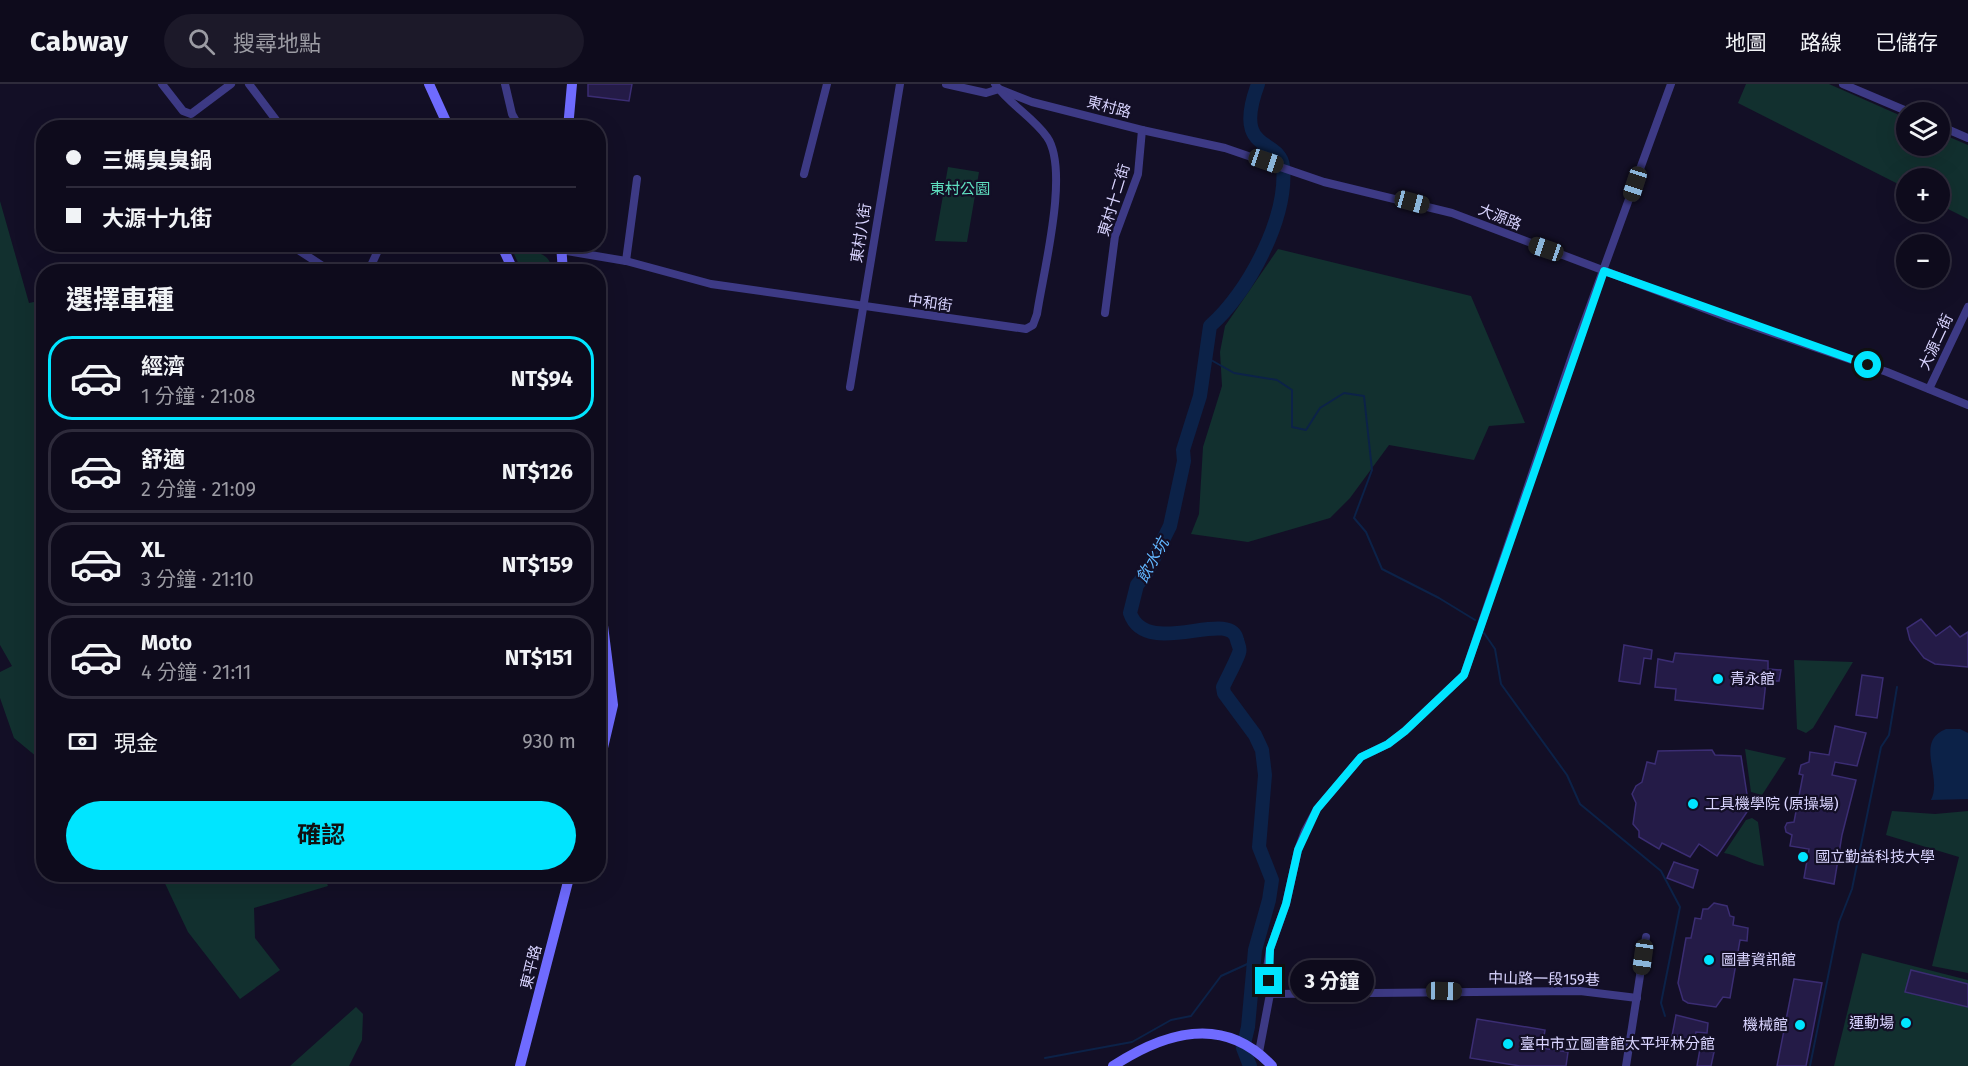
<!DOCTYPE html>
<html lang="zh-TW">
<meta charset="utf-8">
<style>
:root{--surface:#0e0b1c;--page:#1c1929;--text:#f1f3f6;--muted:#9b9ba3;--line:#2e2b3b;--accent:#00e5ff}
body{margin:0;font-family:"Fira Sans","Noto Sans TC",sans-serif;background:var(--page);color:var(--text);height:100vh;display:flex;flex-direction:column;font-size:22px;white-space:nowrap}
*{box-sizing:border-box;margin:0}
p{font-size:20px;color:var(--muted)}
.icon{flex:none;width:33px;height:33px;fill:none;stroke:currentColor;stroke-width:2;stroke-linecap:round;stroke-linejoin:round}
.map{position:relative;flex:1;overflow:hidden}
.details{position:absolute;left:36px;top:180px;width:570px;height:618px;display:flex;flex-direction:column;background:var(--surface);border-radius:24px;box-shadow:0 6px 24px #0002,0 0 0 2px var(--line)}
.details>*{flex:none}
.top-card{position:absolute;left:36px;top:36px;width:570px;height:132px;border-radius:24px;box-shadow:0 6px 24px #0002,0 0 0 2px var(--line);display:grid;align-content:center;height:132px;padding:0 30px;background:var(--surface)}
.tools{position:absolute;left:1896px;top:18px;display:grid;gap:12px}
.tools a{display:grid;place-items:center;width:54px;height:54px;border-radius:50%;background:var(--surface);box-shadow:0 6px 24px #0002,0 0 0 2px var(--line);font-size:30px}
.end{position:absolute;width:27px;height:27px;margin:-14px;border:8px solid #00e5ff;background:#111;box-shadow:0 0 0 3px #111}
.from{border-radius:50%}
.bubble{position:absolute;height:42px;border-radius:21px;background:var(--surface);box-shadow:0 6px 24px #0002,0 0 0 2px var(--line);font-size:20px;font-weight:700;line-height:42px;text-align:center}
.car{position:absolute;width:18px;height:36px;margin:-18px -9px;border-radius:8px;box-shadow:0 0 4px 2px #0007;background:linear-gradient(#222 24%,#8ab4d8 0 40%,#222 0 76%,#8ab4d8 0 86%,#222 0)}
.top-card b{display:flex;align-items:center;gap:21px;height:57px;font-size:22px}
.top-card b+b{border-top:2px solid var(--line)}
.top-card i{width:15px;height:15px;background:var(--text)}
ul{padding:0;list-style:none}
li{display:flex;align-items:center;gap:18px;height:84px;margin:0 12px 9px;padding:0 18px;border:3px solid var(--line);border-radius:24px}
li div{flex:1}
li b{display:block;font-size:22px}
li em{font-style:normal;font-weight:700}
li.current{border-color:var(--accent)}
li>.icon{width:54px;height:54px;stroke-width:1.5}
h2{padding:0 30px;font-size:27px;line-height:72px}
.pay{display:flex;align-items:center;gap:15px;height:66px;padding:0 30px;font-size:22px}
.pay p{margin-inline-start:auto}
.action{display:flex;gap:12px;margin-top:auto;padding:12px 30px}
.action a{flex:1;height:69px;border-radius:36px;background:var(--accent);color:#111;font-size:24px;font-weight:700;line-height:69px;text-align:center}
header{display:flex;align-items:center;gap:36px;box-sizing:border-box;height:84px;padding:0 30px;background:var(--surface);border-bottom:2px solid var(--line)}
header strong{font-size:28px}
nav{display:flex;gap:33px;margin-inline-start:auto;font-size:21px}
.search{width:420px;height:54px;background:var(--page);display:flex;align-items:center;gap:15px;box-sizing:border-box;padding:0 21px;border-radius:33px;color:var(--muted);font-size:22px}
.map>svg:first-child{display:block}
</style>
<header>
<strong>Cabway</strong>
<div class="search"><svg class="icon" aria-label="search" viewBox="0 0 24 24"><circle cx="10" cy="10" r="6"/><path d="M15 15l6 6"/></svg>搜尋地點</div>
<nav><a>地圖</a><a>路線</a><a>已儲存</a></nav>
</header>
<div class="map">
<svg width="1968" height="982" viewBox="0 0 1968 982">
<rect width="100%" height="100%" fill="#130f26"/>
<g fill="#12302f">
<path d="M 1746,0 L 1829,0 L 1906,34 L 1906,62 L 1940,62 L 1940,49 L 1968,61 L 1968,135 L 1940,121 L 1940,94 L 1906,94 L 1906,104 L 1738,19 Z"/>
<path d="M 948,83 L 979,88 L 967,158 L 935,157 Z"/>
<path d="M 0,117 L 29,219 L 43,216 L 43,678 L 14,654 L 0,614 L 0,588 L 12,582 L 0,561 Z"/>
<path d="M 1278,165 L 1471,212 L 1525,339 L 1489,342 L 1474,376 L 1389,361 L 1350,414 L 1330,434 L 1248,458 L 1191,450 L 1199,430 L 1203,363 L 1222,302 L 1220,268 L 1225,242 Z"/>
<path d="M 519,166 C 536,169 550,167 552,187 L 522,187 L 514,170 L 515,165 Z"/>
<path d="M 1794,576 L 1853,578 L 1813,644 L 1806,649 L 1797,645 Z"/>
<path d="M 1745,665 L 1786,674 L 1762,711 L 1751,708 Z"/>
<path d="M 1892,727 L 1935,730 L 1968,727 L 1968,889 L 1932,882 L 1959,773 L 1886,751 Z"/>
<path d="M 1752,734 L 1758,738 L 1764,782 C 1749,780 1740,772 1724,769 L 1746,736 Z"/>
<path d="M 161,791 L 324,791 L 328,802 L 254,824 L 255,854 L 280,886 L 240,915 L 188,848 Z"/>
<path d="M 1862,869 L 1968,896 L 1968,982 L 1834,982 Z"/>
<path d="M 356,923 L 363,930 L 362,956 L 349,982 L 290,982 Z"/>
</g>
<path fill="#0c2248" d="M 1946,645 L 1960,645 L 1968,649 L 1968,715 L 1931,716 C 1943,693 1914,657 1946,645 Z"/>
<g fill="none" stroke-linecap="round" stroke-linejoin="round">
<g stroke="#0c2248" stroke-width="2">
<path d="M 1204,272 L 1234,289 L 1277,296 L 1292,306 L 1292,343 L 1306,346 L 1320,324 L 1344,309 L 1364,312 L 1372,386 L 1354,434 L 1366,448 L 1382,485 L 1439,514 L 1475,536"/>
<path d="M 1484,549 L 1495,565 L 1501,600 L 1567,691 L 1580,720 L 1661,787 L 1680,823 L 1661,919 L 1665,932"/>
<path d="M 1045,974 L 1132,958 L 1171,936 L 1191,932 L 1221,892 L 1254,877"/>
<path d="M 1810,982 L 1839,838 L 1852,805 L 1881,663 L 1889,651 L 1897,603"/>
</g>
<path stroke="#0c2248" stroke-width="14" d="M 1250,982 L 1243,964 L 1248,943 L 1255,866 L 1269,816 L 1272,796 L 1259,763 L 1265,691 L 1262,666 L 1255,651 L 1224,609 L 1223,603 C 1228,592 1235,580 1239,569 C 1241,565 1238,560 1237,556 C 1231,523 1146,576 1130,529 L 1137,501 L 1146,490 L 1170,442 L 1184,377 L 1183,366 L 1200,312 L 1210,242 C 1248,209 1288,134 1283,82 C 1279,53 1232,70 1258,0"/>
</g>
<g fill="#241b47" stroke="#3b2d73" stroke-width="1.5">
<path d="M 588,0 L 632,0 L 629,17 L 588,12 Z"/>
<path d="M 1921,535 L 1936,552 L 1950,542 L 1960,553 L 1968,548 L 1968,583 L 1935,580 L 1924,574 L 1910,556 L 1907,544 Z"/>
<path d="M 1624,561 L 1652,566 L 1651,575 L 1644,574 L 1640,600 L 1619,597 Z"/>
<path d="M 1675,569 L 1768,577 L 1768,585 L 1781,586 L 1779,597 L 1766,597 L 1763,625 L 1675,616 L 1676,605 L 1655,603 L 1658,575 L 1673,578 Z"/>
<path d="M 1862,591 L 1883,594 L 1877,634 L 1856,631 Z"/>
<path d="M 1835,642 L 1866,649 L 1857,682 L 1835,678 L 1832,691 L 1856,696 L 1842,751 L 1834,800 L 1804,794 L 1809,765 L 1790,762 L 1792,751 L 1786,748 L 1785,743 L 1787,739 L 1794,738 L 1803,691 L 1799,690 L 1801,681 L 1809,678 L 1810,668 L 1829,671 Z"/>
<path d="M 1712,666 L 1715,671 L 1741,672 L 1748,717 L 1751,722 L 1717,772 L 1699,760 L 1690,773 L 1662,759 L 1659,765 L 1639,753 L 1639,747 L 1633,740 L 1636,719 L 1632,710 L 1636,702 L 1642,698 L 1647,678 L 1655,680 L 1658,667 Z"/>
<path d="M 1674,778 L 1698,786 L 1693,804 L 1667,794 Z"/>
<path d="M 1714,819 L 1727,822 L 1730,832 L 1734,833 L 1733,841 L 1748,844 L 1747,857 L 1740,856 L 1730,914 L 1723,913 L 1716,923 L 1688,919 L 1683,916 L 1678,899 L 1686,854 L 1691,854 L 1695,834 L 1701,835 L 1703,825 L 1708,825 Z"/>
<path d="M 1911,886 L 1968,900 L 1968,923 L 1905,908 Z"/>
<path d="M 1794,895 L 1822,899 L 1806,982 L 1777,982 Z"/>
<path d="M 1676,931 L 1708,939 L 1707,949 L 1696,948 L 1694,956 L 1672,952 Z"/>
<path d="M 1477,935 L 1545,946 L 1542,964 L 1568,968 L 1566,982 L 1520,982 L 1470,974 Z"/>
<path d="M 1700,965 L 1714,968 L 1711,982 L 1697,982 Z"/>
</g>
<g fill="none" stroke-linecap="round" stroke-linejoin="round">
<g stroke="#3d3a85" stroke-width="8">
<path d="M 162,0 L 183,27 L 191,30 L 231,0"/>
<path d="M 249,0 L 282,44"/>
<path d="M 505,0 L 512,30 L 517,39 L 568,40"/>
<path d="M 946,0 L 986,9 L 999,5 L 1032,18 L 1142,46 L 1225,64 L 1324,98 L 1452,129 L 1729,234 L 1887,288 L 1968,321"/>
<path d="M 1843,0 L 1909,28"/>
<path d="M 1940,42 L 1968,54"/>
<path d="M 804,90 L 827,0"/>
<path d="M 525,160 L 626,177 L 711,200 L 1026,245 L 1033,241 L 1037,230 C 1043,189 1070,86 1047,53 C 1033,33 1009,20 995,0"/>
<path d="M 292,162 L 332,188"/>
<path d="M 626,177 L 637,95"/>
<path d="M 368,188 L 381,160"/>
<path d="M 1105,229 L 1115,152 L 1138,90 L 1142,46"/>
<path d="M 850,303 L 900,0"/>
<path d="M 1929,305 L 1968,223"/>
<path d="M 1270,910 L 1580,907 L 1637,914"/>
<path d="M 1259,968 L 1270,910 L 1267,884 L 1270,865 L 1286,820 L 1298,766 L 1305,747 L 1317,725 L 1361,673 L 1388,660 L 1405,647 L 1464,591 L 1574,266 L 1671,0"/>
<path d="M 1626,982 L 1646,853"/>
</g>
<g stroke="#6f6bff" stroke-width="10">
<path d="M 429,0 L 449,44"/>
<path d="M 568,44 L 572,0"/>
<path d="M 501,160 L 514,188"/>
<path d="M 561,160 L 563,188"/>
<path d="M 598,502 L 613,621 L 598,685"/>
<path d="M 520,982 L 570,790"/>
<path d="M 1113,982 C 1165,948 1224,930 1272,982"/>
</g>
</g>
<g fill="none" stroke-linecap="round" stroke-linejoin="round">
<path stroke="#00e5ff" stroke-width="8" d="M 1269,897 L 1270,865 L 1286,820 L 1298,766 L 1317,725 L 1361,673 L 1388,660 L 1405,647 L 1464,591 L 1604,187 L 1868,281"/>
</g>
<g fill="#00e5ff" stroke="#130f26" stroke-width="2">
<circle cx="1718" cy="595" r="6"/>
<circle cx="1693" cy="720" r="6"/>
<circle cx="1803" cy="773" r="6"/>
<circle cx="1709" cy="876" r="6"/>
<circle cx="1906" cy="939" r="6"/>
<circle cx="1800" cy="941" r="6"/>
<circle cx="1508" cy="960" r="6"/>
</g>
<g text-anchor="middle" stroke-width="4.5" stroke-linejoin="round" paint-order="stroke">
<g font-size="15" fill="#d9d4ff" stroke="#130f26">
<text transform="translate(1109 23) rotate(15)" y="5">東村路</text>
<text transform="translate(1114 116) rotate(-73)" y="5">東村十二街</text>
<text transform="translate(1500 133) rotate(22)" y="5">大源路</text>
<text transform="translate(861 149) rotate(-81)" y="5">東村八街</text>
<text transform="translate(930 219) rotate(8)" y="5">中和街</text>
<text transform="translate(1936 258) rotate(-65)" y="5">大源二街</text>
<text transform="translate(531 883) rotate(-76)" y="5">東平路</text>
<text transform="translate(1544 895) rotate(1)" y="5">中山路一段159巷</text>
</g>
<g font-size="15" fill="#5fe0c0" stroke="#130f26">
<text x="960" y="110">東村公園</text>
</g>
<g font-size="15" fill="#d9d4ff" stroke="#130f26" text-anchor="start">
<text x="1730" y="600">青永館</text>
<text x="1705" y="725">工具機學院 (原操場)</text>
<text x="1815" y="778">國立勤益科技大學</text>
<text x="1721" y="881">圖書資訊館</text>
<text x="1894" y="944" text-anchor="end">運動場</text>
<text x="1788" y="946" text-anchor="end">機械館</text>
<text x="1520" y="965">臺中市立圖書館太平坪林分館</text>
</g>
<g font-size="16" font-style="italic" fill="#62b6ff" stroke="#130f26">
<text transform="translate(1152 476) rotate(-61)" y="6">飲水坑</text>
</g>
</g>
</svg>
<div class="tools">
<a><svg class="icon" aria-label="layers" viewBox="0 0 24 24"><path d="M12 4l9 5-9 5-9-5zM3 14l9 5 9-5"/></svg></a>
<a>+</a>
<a>−</a>
</div>
<i class="end from" style="left:1868px;top:281px"></i>
<i class="end" style="left:1269px;top:897px"></i>
<div class="bubble" style="left:1290px;top:876px;width:84px">3 分鐘</div>
<i class="car" style="left:1266px;top:77px;rotate:109deg"></i>
<i class="car" style="left:1635px;top:100px;rotate:198deg"></i>
<i class="car" style="left:1412px;top:118px;rotate:105deg"></i>
<i class="car" style="left:1546px;top:165px;rotate:289deg"></i>
<i class="car" style="left:1643px;top:873px;rotate:188deg"></i>
<i class="car" style="left:1444px;top:907px;rotate:91deg"></i>
<div class="top-card">
<b><i class="from"></i>三媽臭臭鍋</b>
<b><i></i>大源十九街</b>
</div>
<section class="details">
<h2>選擇車種</h2>
<ul>
<li class="current"><svg class="icon" aria-label="car" viewBox="0 0 24 24"><path d="M5 17H2v-5l4-1 3-4h7l3 4 3 1v5h-3M9 17h6M6 11h13"/><circle cx="7" cy="17" r="2"/><circle cx="17" cy="17" r="2"/></svg><div><b>經濟</b><p>1 分鐘 · 21:08</p></div><em>NT$94</em></li>
<li><svg class="icon" aria-label="car" viewBox="0 0 24 24"><path d="M5 17H2v-5l4-1 3-4h7l3 4 3 1v5h-3M9 17h6M6 11h13"/><circle cx="7" cy="17" r="2"/><circle cx="17" cy="17" r="2"/></svg><div><b>舒適</b><p>2 分鐘 · 21:09</p></div><em>NT$126</em></li>
<li><svg class="icon" aria-label="car" viewBox="0 0 24 24"><path d="M5 17H2v-5l4-1 3-4h7l3 4 3 1v5h-3M9 17h6M6 11h13"/><circle cx="7" cy="17" r="2"/><circle cx="17" cy="17" r="2"/></svg><div><b>XL</b><p>3 分鐘 · 21:10</p></div><em>NT$159</em></li>
<li><svg class="icon" aria-label="car" viewBox="0 0 24 24"><path d="M5 17H2v-5l4-1 3-4h7l3 4 3 1v5h-3M9 17h6M6 11h13"/><circle cx="7" cy="17" r="2"/><circle cx="17" cy="17" r="2"/></svg><div><b>Moto</b><p>4 分鐘 · 21:11</p></div><em>NT$151</em></li>
</ul>
<div class="pay"><svg class="icon" aria-label="cash" viewBox="0 0 24 24"><path d="M3 7h18v10H3z"/><circle cx="12" cy="12" r="2"/></svg>現金<p>930 m</p></div>
<div class="action"><a>確認</a></div>
</section>
</div>
